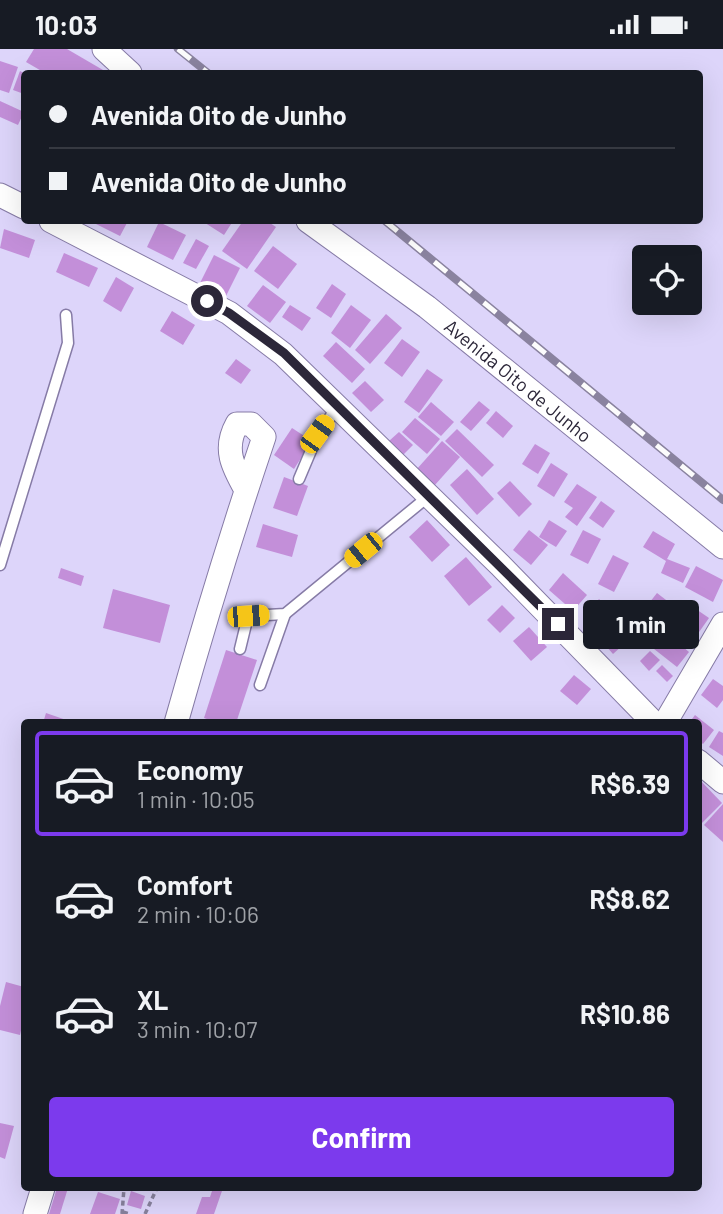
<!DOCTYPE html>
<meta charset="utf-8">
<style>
:root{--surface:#171b24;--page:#242831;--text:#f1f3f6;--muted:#9ea1a6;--line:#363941;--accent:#7c3aed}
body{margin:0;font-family:Barlow,sans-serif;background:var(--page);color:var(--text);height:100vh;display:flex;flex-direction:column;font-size:26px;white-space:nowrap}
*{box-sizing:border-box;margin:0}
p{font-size:23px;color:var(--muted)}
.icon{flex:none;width:38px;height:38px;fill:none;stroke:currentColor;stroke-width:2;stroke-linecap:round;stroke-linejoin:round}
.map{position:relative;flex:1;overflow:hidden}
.sheet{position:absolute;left:21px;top:670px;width:681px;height:472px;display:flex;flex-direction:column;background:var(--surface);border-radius:7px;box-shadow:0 7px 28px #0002}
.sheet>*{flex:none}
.banner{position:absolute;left:21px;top:21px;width:682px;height:154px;border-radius:7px;box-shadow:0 7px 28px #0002;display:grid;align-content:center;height:154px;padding:0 28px;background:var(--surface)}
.tools{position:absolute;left:632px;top:196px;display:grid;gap:14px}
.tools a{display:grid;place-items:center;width:70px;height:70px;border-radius:7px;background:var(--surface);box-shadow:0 7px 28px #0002;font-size:35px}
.end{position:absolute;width:32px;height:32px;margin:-16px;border:9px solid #2c2739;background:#fff;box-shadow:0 0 0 4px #fff}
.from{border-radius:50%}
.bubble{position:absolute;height:49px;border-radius:7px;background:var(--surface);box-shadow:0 7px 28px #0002;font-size:23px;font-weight:700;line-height:49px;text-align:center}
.car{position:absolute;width:21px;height:42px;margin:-21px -10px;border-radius:9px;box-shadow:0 0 5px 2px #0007;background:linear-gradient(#f5c518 24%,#345 0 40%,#f5c518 0 76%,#345 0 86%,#f5c518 0)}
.banner b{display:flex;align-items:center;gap:24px;height:66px;font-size:26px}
.banner b+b{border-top:2px solid var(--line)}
.banner i{width:18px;height:18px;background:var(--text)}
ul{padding:12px 0 0;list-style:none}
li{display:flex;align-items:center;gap:21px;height:105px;margin:0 14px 10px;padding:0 14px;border:4px solid transparent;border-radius:7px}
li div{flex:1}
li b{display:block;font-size:26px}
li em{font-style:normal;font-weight:700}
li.active{border-color:var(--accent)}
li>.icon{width:63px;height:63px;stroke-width:1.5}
.primary-button{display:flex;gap:14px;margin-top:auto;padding:14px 28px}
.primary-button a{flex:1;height:80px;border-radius:7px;background:var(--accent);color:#fff;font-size:28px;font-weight:700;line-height:80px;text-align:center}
.status{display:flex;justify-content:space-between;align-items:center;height:49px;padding:0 35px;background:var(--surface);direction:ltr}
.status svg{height:19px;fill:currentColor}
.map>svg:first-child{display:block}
</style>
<div class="status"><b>10:03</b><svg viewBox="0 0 49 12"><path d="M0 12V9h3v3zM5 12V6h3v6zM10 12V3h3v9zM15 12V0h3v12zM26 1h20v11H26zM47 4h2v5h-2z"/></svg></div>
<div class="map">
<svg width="723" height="1165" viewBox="0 0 723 1165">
<rect width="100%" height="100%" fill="#ddd5fa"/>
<g fill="#c38fd9">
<path d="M 34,0 L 67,0 L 103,21 L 101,24 L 45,24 L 26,13 Z"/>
<path d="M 0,12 L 18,18 L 9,44 L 0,41 Z"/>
<path d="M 20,22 L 24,24 L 24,45 L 13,41 Z"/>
<path d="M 0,52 L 24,63 L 18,76 L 0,68 Z"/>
<path d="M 90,172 L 128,172 L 120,187 Z"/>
<path d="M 202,172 L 233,172 L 224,186 Z"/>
<path d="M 243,172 L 267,172 L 276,178 L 247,220 L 222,202 Z"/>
<path d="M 159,173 L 186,186 L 173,211 L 147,198 Z"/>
<path d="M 4,180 L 35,191 L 29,209 L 0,199 Z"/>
<path d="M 196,190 L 209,197 L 196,220 L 183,214 Z"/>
<path d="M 273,197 L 297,215 L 278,240 L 254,222 Z"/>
<path d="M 64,204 L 98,219 L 89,238 L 56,223 Z"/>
<path d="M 214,206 L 240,219 L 226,247 L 200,234 Z"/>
<path d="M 116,228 L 134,239 L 121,263 L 103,252 Z"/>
<path d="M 332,235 L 346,245 L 331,269 L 316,259 Z"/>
<path d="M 263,236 L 286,253 L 270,274 L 247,257 Z"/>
<path d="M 290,256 L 311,269 L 302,282 L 282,268 Z"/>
<path d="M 351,256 L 371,271 L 350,299 L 331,284 Z"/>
<path d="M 172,262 L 195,276 L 183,296 L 160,282 Z"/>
<path d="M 386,265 L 402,279 L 370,315 L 355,301 Z"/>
<path d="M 402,290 L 420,303 L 402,328 L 384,314 Z"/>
<path d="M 336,293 L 365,320 L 352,334 L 323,307 Z"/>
<path d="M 236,310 L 251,321 L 241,335 L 225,324 Z"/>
<path d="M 427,320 L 443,331 L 419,364 L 404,353 Z"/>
<path d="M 365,332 L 384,351 L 371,363 L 352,344 Z"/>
<path d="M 479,352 L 490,361 L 471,382 L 460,373 Z"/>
<path d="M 431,353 L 454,373 L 441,387 L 418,368 Z"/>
<path d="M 496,362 L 513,377 L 503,389 L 486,374 Z"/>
<path d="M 415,369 L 440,390 L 427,405 L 402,383 Z"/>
<path d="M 292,379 L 312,392 L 294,420 L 274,406 Z"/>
<path d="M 457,380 L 494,416 L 482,428 L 445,392 Z"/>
<path d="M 399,383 L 413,396 L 403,406 L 389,392 Z"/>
<path d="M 442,392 L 460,408 L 434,437 L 416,421 Z"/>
<path d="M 535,395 L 550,404 L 538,425 L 522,415 Z"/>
<path d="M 551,414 L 568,425 L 554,448 L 537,437 Z"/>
<path d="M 467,420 L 494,450 L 477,466 L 450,436 Z"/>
<path d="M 284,428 L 308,437 L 297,467 L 273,459 Z"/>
<path d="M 510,432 L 532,455 L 519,468 L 497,444 Z"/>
<path d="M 577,435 L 597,448 L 577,477 L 565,468 L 573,459 L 564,453 Z"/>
<path d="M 601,452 L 615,462 L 603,479 L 589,469 Z"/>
<path d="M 427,471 L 450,496 L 432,513 L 409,488 Z"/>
<path d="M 549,471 L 567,482 L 556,498 L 539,488 Z"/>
<path d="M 263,475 L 298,486 L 292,508 L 256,498 Z"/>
<path d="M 529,481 L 548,496 L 531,516 L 513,501 Z"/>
<path d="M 583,481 L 601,490 L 588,515 L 570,506 Z"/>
<path d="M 653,482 L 675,495 L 667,510 L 690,519 L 683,534 L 661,524 L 666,512 L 643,498 Z"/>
<path d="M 613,506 L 629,514 L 614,543 L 598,535 Z"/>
<path d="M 466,508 L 492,538 L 469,557 L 444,527 Z"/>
<path d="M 696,517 L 723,531 L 713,553 L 685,538 Z"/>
<path d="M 61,519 L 84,527 L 81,537 L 58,529 Z"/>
<path d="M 563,524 L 587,546 L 573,562 L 549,541 Z"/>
<path d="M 113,540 L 170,556 L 160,594 L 103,579 Z"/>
<path d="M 657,544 L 679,561 L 669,575 L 646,558 Z"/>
<path d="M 599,550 L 612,562 L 598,578 L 585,566 Z"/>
<path d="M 502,556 L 515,569 L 500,584 L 487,571 Z"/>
<path d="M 690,556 L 709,569 L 692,593 L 673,580 Z"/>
<path d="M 619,569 L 634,586 L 613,605 L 598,588 Z"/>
<path d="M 529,578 L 547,598 L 531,612 L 513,592 Z"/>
<path d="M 662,580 L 689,603 L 677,618 L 649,596 Z"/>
<path d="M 226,601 L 257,611 L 236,674 L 218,674 L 204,669 Z"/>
<path d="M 650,602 L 660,611 L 649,622 L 640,612 Z"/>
<path d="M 662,616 L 673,627 L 667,633 L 656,622 Z"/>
<path d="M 574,626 L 591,640 L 577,656 L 560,642 Z"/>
<path d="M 713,630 L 723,637 L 723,651 L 717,659 L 701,646 Z"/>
<path d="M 46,664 L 72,673 L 72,674 L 43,674 Z"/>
<path d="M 695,666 L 714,681 L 703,695 L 698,691 L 698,674 L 689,674 Z"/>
<path d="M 719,682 L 723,684 L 723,707 L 709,698 Z"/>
<path d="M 698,729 L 722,754 L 698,778 Z"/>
<path d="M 723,755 L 723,793 L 704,776 Z"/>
<path d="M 6,933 L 24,938 L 24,968 L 20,986 L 0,981 L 0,957 Z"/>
<path d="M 0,1074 L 14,1077 L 5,1110 L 0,1108 Z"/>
<path d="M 57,1139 L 68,1139 L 60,1165 L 49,1165 Z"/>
<path d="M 213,1139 L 223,1139 L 214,1165 L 196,1165 L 202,1148 L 210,1148 Z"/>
<path d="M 131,1142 L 145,1147 L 141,1160 L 127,1156 Z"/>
<path d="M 98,1143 L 120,1150 L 115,1165 L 90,1165 Z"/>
</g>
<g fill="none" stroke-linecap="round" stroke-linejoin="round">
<defs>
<g id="lane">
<path d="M 299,430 L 318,385 L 338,357"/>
<path d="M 0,516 L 68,294 L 66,266"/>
<path d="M 240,600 L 248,567 L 285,565 L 430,446"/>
<path d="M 260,636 L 285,565"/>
</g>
<g id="street">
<path d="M 104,0 L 130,24"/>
<path d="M 0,146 L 24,158"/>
<path d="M 51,172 L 229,264 L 283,305 L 500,516 L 654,674"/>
<path id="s1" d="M 308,172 L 427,258 L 723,498"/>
<path d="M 176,674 C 203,578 232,483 264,388 L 251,375 L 237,375 C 223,400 233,418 246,441"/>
<path d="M 665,674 L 723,575"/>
<path d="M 698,712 L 723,733"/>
<path d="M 35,1165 L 43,1139"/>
</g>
</defs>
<use href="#lane" stroke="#867ba6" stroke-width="13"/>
<use href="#street" stroke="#867ba6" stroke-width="25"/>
<g stroke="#87819c" stroke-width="3.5" stroke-dasharray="5 3.5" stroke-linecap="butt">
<path d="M 123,1163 L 130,1165"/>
<path d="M 122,1165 L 124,1139"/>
<path d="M 145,1165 L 157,1139"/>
</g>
<use href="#lane" stroke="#fff" stroke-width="10"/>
<use href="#street" stroke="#fff" stroke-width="23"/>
<defs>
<g id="rail">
<path d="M 178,0 L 208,24"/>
<path d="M 385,172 L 723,451"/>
</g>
</defs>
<use href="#rail" stroke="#8a839f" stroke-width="8"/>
<use href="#rail" stroke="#fcfcfc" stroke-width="5" stroke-dasharray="16" stroke-linecap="butt"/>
</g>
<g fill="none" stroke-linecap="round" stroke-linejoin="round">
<path stroke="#2c2739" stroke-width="9" d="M 207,252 L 229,264 L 284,304 L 558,575"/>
</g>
<g text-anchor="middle" stroke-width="7" stroke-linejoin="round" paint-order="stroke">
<g font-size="19" fill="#2c2739" stroke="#fcfcfc">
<text dy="7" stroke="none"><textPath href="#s1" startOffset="264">Avenida Oito de Junho</textPath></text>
</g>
</g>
</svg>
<div class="tools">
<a><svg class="icon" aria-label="locate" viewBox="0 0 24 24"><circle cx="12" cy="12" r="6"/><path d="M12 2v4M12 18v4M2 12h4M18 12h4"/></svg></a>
</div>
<i class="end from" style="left:207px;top:252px"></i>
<i class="end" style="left:558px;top:575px"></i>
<div class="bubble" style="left:583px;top:551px;width:116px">1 min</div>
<i class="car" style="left:317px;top:385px;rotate:36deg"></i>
<i class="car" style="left:363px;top:501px;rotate:231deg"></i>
<i class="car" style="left:248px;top:567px;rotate:86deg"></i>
<div class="banner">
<b><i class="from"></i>Avenida Oito de Junho</b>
<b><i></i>Avenida Oito de Junho</b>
</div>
<section class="sheet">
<ul>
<li class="active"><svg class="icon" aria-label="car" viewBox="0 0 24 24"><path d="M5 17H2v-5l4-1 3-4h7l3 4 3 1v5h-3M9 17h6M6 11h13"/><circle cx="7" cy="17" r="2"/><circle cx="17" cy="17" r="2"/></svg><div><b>Economy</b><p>1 min · 10:05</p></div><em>R$6.39</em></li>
<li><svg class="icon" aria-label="car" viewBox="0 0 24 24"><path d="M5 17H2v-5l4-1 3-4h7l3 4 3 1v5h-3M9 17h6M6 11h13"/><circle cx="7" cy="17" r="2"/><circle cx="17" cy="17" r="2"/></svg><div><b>Comfort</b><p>2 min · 10:06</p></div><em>R$8.62</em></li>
<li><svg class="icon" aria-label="car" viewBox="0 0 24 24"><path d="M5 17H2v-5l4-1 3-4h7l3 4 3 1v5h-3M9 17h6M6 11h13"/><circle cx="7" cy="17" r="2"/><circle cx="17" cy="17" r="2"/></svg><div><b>XL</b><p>3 min · 10:07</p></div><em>R$10.86</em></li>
</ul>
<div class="primary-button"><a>Confirm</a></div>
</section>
</div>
